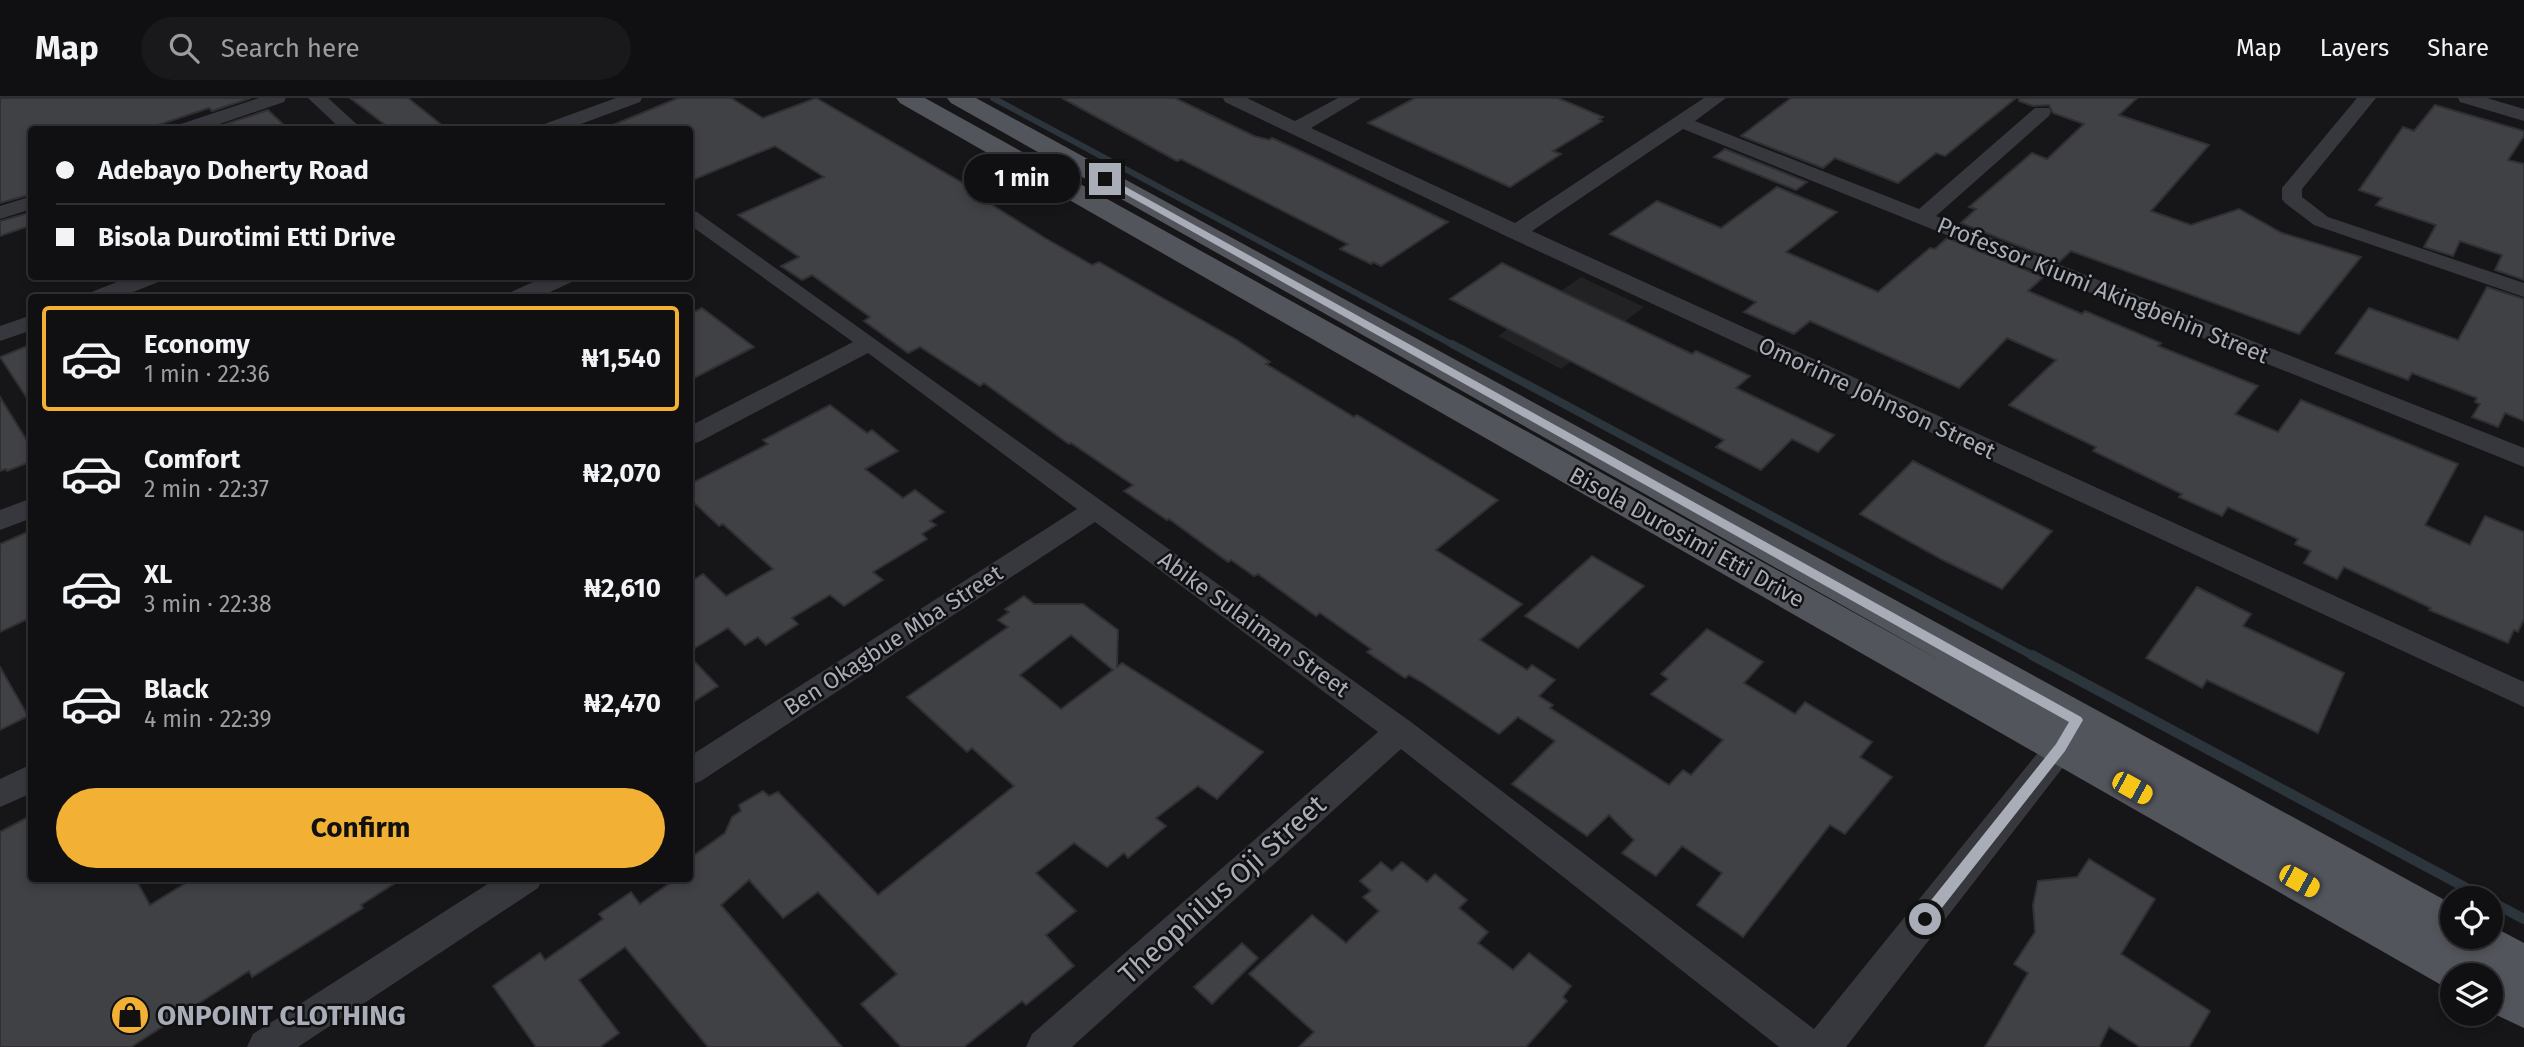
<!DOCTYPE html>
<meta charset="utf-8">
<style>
:root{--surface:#101012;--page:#19191b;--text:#f1f3f6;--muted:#9c9d9f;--line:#303032;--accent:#f2b134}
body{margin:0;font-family:"Fira Sans",sans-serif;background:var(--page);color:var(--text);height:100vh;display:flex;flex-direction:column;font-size:26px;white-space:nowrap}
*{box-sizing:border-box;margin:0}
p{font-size:23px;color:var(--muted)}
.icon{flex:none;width:38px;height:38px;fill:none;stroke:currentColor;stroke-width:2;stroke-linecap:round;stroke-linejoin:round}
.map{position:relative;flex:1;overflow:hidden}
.drawer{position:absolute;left:28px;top:196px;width:665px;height:588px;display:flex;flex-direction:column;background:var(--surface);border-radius:7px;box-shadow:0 4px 10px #0003,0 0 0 2px var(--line)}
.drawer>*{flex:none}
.top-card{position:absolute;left:28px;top:28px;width:665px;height:154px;border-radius:7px;box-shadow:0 4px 10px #0003,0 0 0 2px var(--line);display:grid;align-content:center;height:154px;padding:0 28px;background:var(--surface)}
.controls{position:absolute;left:2440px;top:788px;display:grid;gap:14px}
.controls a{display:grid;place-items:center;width:63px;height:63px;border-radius:50%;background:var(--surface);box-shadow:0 4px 10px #0003,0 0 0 2px var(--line);font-size:35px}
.end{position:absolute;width:32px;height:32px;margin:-16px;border:9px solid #a8adb8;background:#111;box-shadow:0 0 0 4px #111}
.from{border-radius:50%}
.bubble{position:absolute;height:49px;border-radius:24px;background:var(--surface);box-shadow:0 4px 10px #0003,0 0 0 2px var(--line);font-size:23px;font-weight:700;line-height:49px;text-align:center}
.car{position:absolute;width:21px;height:42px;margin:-21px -10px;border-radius:9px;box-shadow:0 0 5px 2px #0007;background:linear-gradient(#f5c518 24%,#345 0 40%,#f5c518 0 76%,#345 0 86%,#f5c518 0)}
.top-card b{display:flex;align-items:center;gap:24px;height:66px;font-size:26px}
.top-card b+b{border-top:2px solid var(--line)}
.top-card i{width:18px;height:18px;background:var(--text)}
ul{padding:12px 0 0;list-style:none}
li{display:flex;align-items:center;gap:21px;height:105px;margin:0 14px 10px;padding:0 14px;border:4px solid transparent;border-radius:7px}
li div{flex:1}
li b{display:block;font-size:26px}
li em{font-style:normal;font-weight:700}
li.active{border-color:var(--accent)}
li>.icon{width:63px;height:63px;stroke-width:1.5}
.action{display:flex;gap:14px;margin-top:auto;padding:14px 28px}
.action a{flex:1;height:80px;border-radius:42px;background:var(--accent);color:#111;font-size:28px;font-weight:700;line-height:80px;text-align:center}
header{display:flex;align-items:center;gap:42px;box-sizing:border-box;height:98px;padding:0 35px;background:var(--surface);border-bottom:2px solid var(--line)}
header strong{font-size:33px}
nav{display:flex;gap:38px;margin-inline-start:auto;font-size:24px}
.search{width:490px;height:63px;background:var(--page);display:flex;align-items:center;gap:18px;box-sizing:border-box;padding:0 24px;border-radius:38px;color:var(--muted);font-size:26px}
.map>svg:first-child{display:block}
</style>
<header>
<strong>Map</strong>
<div class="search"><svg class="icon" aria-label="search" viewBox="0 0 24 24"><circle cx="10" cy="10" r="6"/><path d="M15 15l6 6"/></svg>Search here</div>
<nav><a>Map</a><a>Layers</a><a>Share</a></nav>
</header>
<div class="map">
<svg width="2524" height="949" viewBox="0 0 2524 949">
<rect width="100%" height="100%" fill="#161618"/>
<path fill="#222225" d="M 1581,179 L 1644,209 L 1561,271 L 1498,238 Z"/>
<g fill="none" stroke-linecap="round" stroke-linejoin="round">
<path stroke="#2c353c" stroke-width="6" d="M 993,0 L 1455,248"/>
<path stroke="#2c353c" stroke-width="8" d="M 1452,246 L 2035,559"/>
<g stroke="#2c353c" stroke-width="10">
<path d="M 2032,557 L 2485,800"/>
<path d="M 2490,803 L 2524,821"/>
</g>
</g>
<g fill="#404145" stroke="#303034" stroke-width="2" fill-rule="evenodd">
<path d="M 0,0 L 251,0 L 212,13 L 209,10 L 143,32 L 32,32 L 32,96 L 0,105 Z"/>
<path d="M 350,0 L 408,0 L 448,32 L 392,32 Z"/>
<path d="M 678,0 L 731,0 L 763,20 L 816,0 L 985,98 L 981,100 L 1045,140 L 1092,167 L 1099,164 L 1237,242 L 1270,264 L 1266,266 L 1354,319 L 1357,317 L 1498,402 L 1436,452 L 1522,506 L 1480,542 L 1527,572 L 1532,567 L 1555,582 L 1539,598 L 1553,607 L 1550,610 L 1669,687 L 1683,672 L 1691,677 L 1723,642 L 1651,596 L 1668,581 L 1661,576 L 1707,531 L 1763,564 L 1744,585 L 1795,616 L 1805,604 L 1872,644 L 1860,659 L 1892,679 L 1845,736 L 1830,727 L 1743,839 L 1697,807 L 1722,775 L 1682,748 L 1656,778 L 1622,755 L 1634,742 L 1609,717 L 1587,738 L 1512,686 L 1555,643 L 1518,619 L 1499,636 L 1423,585 L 1409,577 L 1405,580 L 1367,554 L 1371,551 L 1320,515 L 1316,518 L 1258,476 L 1254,478 L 1231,462 L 1228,464 L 1169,421 L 1167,422 L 1124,393 L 1133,387 L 1071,345 L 1069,346 L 984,285 L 980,288 L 920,249 L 908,255 L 864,223 L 870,219 L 812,177 L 802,182 L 781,168 L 799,159 L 738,117 L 824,79 L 775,48 L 690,83 L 690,32 L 601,32 Z"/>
<path d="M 1062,0 L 1175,0 L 1254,38 L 1269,42 L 1272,40 L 1309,57 L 1448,124 L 1381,168 L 1373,164 L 1371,166 L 1340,151 L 1348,146 L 1181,61 L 1177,63 Z"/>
<path d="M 1415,0 L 1558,0 L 1603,19 L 1599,21 L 1602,23 L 1553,53 L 1561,56 L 1510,89 L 1368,25 Z"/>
<path d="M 1791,0 L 2016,0 L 1945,58 L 1936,55 L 1898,85 L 1835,60 L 1823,70 L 1741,38 Z"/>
<path d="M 2019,0 L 2137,0 L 2119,17 L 2209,47 L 2151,113 L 2191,127 L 2239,111 L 2282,135 L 2361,159 L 2299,236 L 2071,153 L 2059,164 L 1961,125 L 1976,111 L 1969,109 L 2032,55 L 2047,61 L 2084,26 L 2053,15 L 2049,7 L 2033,8 L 2019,3 Z"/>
<path d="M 2435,7 L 2524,33 L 2524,38 L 2508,62 L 2524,66 L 2524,182 L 2495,172 L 2502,157 L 2460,143 L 2453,158 L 2424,149 L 2436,127 L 2376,107 L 2382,100 L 2359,92 L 2403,29 L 2414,33 Z"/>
<path d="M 268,12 L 289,32 L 232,32 L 226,26 Z"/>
<path d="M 1725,51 L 1807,84 L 1796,92 L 1714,59 Z"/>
<path d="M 1777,89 L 1837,114 L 1786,154 L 1878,194 L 1930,150 L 1935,151 L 1947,140 L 2043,179 L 2028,193 L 2082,216 L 2085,213 L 2161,245 L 2158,248 L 2258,288 L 2235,316 L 2278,334 L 2301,302 L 2458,366 L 2425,427 L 2470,447 L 2485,418 L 2524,434 L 2524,521 L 2518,534 L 2514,532 L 2508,545 L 2429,512 L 2431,510 L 2344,469 L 2337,481 L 2304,465 L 2311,453 L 2295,446 L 2298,441 L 2228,409 L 2222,418 L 2179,399 L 2182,396 L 2093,353 L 2096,349 L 2009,307 L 2056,262 L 2007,240 L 1959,290 L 1810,223 L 1794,236 L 1744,214 L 1756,204 L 1610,136 L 1657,103 L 1721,130 Z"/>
<path d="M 32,114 L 32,127 L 0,138 L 0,123 Z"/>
<path d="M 1502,165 L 1692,256 L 1696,253 L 1750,278 L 1736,290 L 1834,337 L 1818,354 L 1792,341 L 1761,372 L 1716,349 L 1724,342 L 1450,201 Z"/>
<path d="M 2487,189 L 2524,201 L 2524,323 L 2505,315 L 2498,329 L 2472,319 L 2480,306 L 2475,304 L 2477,300 L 2412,275 L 2408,282 L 2336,255 L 2369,210 L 2458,242 Z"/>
<path d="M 702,210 L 754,249 L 690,282 L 690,216 Z"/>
<path d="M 32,246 L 32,308 L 0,259 Z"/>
<path d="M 0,299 L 32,351 L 32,363 L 7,373 L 6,371 L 0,373 Z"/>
<path d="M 830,307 L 867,335 L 872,332 L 898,353 L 865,371 L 903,400 L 915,392 L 944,414 L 930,423 L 936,427 L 922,436 L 927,441 L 873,474 L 883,482 L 844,508 L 830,497 L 792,520 L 798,526 L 766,547 L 758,539 L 745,547 L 728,530 L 690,553 L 690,484 L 703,476 L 726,498 L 773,471 L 723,426 L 719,428 L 690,401 L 690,386 L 768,346 L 763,342 Z"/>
<path d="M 1913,363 L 2052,433 L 2002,491 L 1943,462 L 1860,416 Z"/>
<path d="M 32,432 L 32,519 L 0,534 L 0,446 Z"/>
<path d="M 1592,458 L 1644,488 L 1578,550 L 1525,518 Z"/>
<path d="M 2197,489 L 2251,516 L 2243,528 L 2344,575 L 2318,635 L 2207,582 L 2202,590 L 2146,560 Z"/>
<path d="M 1024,498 L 1034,506 L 1083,506 L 1118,532 L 1117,569 L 1122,565 L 1263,654 L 1217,701 L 1198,688 L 1156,720 L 1166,728 L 1128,760 L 1124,755 L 1107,769 L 1074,745 L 1036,775 L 1076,813 L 1046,837 L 1074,868 L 1026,907 L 1022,903 L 964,949 L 901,949 L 861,906 L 897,876 L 818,794 L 783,820 L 749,782 L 721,807 L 842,949 L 708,949 L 625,849 L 579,882 L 619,935 L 600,949 L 536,949 L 493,888 L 540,855 L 545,862 L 603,821 L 599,816 L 631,794 L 640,806 L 677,780 L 690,780 L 690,760 L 725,735 L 732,719 L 741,713 L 739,707 L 763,693 L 769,698 L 778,694 L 878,797 L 1014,688 L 972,650 L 967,654 L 907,599 L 1008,529 L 998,522 L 1009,514 L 1005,511 ZM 1071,537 L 1113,572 L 1061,611 L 1020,577 Z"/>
<path d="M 690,559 L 718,588 L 690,606 Z"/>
<path d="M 0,569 L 28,618 L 0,632 Z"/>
<path d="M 32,717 L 32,780 L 135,780 L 150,807 L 194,780 L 403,780 L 361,807 L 363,810 L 252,879 L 249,873 L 131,949 L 0,949 L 0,734 Z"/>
<path d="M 2089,761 L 2155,801 L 2121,856 L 2210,913 L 2189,949 L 2140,949 L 2109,929 L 2099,949 L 1985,949 L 2028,875 L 2014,866 L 2035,834 L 2033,807 L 2038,783 L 2077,779 Z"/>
<path d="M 1381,764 L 1392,773 L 1402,764 L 1427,784 L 1435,776 L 1467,802 L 1459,810 L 1488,834 L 1478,845 L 1513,872 L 1529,855 L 1571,888 L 1563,899 L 1567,903 L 1526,949 L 1299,949 L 1314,934 L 1249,876 L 1312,817 L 1346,845 L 1379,813 L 1363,799 L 1371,793 L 1360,783 Z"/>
<path d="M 1242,845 L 1258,860 L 1212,906 L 1194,889 Z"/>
</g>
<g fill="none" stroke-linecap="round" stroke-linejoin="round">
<g fill="#37383d" fill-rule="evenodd">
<path d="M 259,0 L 286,0 L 284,4 L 202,32 L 173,32 L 175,28 Z"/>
<path d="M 308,0 L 328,0 L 363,32 L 342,32 Z"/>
<path d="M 616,0 L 642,0 L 640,4 L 565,32 L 537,32 L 539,28 Z"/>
<path d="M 1223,0 L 1247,0 L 1295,23 L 1338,0 L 1361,0 L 1311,30 L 1515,125 L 1704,0 L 1726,0 L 1695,23 L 1919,111 L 2035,10 L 2049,10 L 2051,14 L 2049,18 L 1936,118 L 2524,350 L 2524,369 L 1683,31 L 1532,133 L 2524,584 L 2524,609 L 1508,139 L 1225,4 Z"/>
<path d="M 2357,0 L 2376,0 L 2302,91 L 2302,99 L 2328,119 L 2524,185 L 2524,199 L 2314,127 L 2285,105 L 2282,101 L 2282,90 Z"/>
<path d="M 2458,0 L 2487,0 L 2524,11 L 2524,23 L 2460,4 Z"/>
<path d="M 32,98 L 32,111 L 0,121 L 0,108 Z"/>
<path d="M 690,112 L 697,114 L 1411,624 L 1814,931 L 2049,641 C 2059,626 2064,616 2083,622 L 2088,631 L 2071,659 L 1846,949 L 1779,949 L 1401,651 L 1072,949 L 1026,949 L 1032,936 L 1378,634 L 1095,424 L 701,683 L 690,687 L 690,658 L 1077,411 L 868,255 L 699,344 L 690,346 L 690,328 L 853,244 L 690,127 Z"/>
<path d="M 132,178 L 164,178 L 161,183 L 118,200 L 86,200 L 89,195 Z"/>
<path d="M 546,178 L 577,178 L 574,183 L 537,200 L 506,200 L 509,195 Z"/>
<path d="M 32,217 L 32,232 L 0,243 L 0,228 Z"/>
<path d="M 32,400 L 32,420 L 0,432 L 0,412 Z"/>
<path d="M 32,666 L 32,695 L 0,709 L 0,681 Z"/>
<path d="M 497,780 L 543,780 L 538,790 L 298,949 L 247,949 L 253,936 Z"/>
</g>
<path fill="#53555c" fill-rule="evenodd" d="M 896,0 L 925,0 L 1943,564 L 951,5 L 947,0 L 976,0 L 2452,806 L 2452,838 L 2490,838 L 2490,827 L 2524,845 L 2524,930 L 2490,914 L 2490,877 L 2452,877 L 2450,892 L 900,5 Z"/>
</g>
<path fill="#a8adb8" d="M 1102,79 L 1108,79 L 2081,619 L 2083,622 L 2065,653 L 1930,825 L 1920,825 L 1920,816 L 2056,646 L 2069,624 L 1102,83 Z"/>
<defs>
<symbol id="shop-disc" viewBox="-11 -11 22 22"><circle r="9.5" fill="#f2b134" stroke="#111113"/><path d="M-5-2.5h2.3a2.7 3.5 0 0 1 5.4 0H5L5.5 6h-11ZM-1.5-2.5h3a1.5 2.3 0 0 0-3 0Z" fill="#111"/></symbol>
</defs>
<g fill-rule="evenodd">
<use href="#shop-disc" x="108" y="895" width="44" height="44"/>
</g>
<g text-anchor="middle" stroke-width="5" stroke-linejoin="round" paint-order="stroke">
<g font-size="23" fill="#a8adb8" stroke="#111113">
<text transform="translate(2103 192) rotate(22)" y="8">Professor Kiumi Akingbehin Street</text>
<text transform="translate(1877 300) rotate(25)" y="8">Omorinre Johnson Street</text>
<text transform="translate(1687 439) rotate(29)" y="8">Bisola Durosimi Etti Drive</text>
<text transform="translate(1254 526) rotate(36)" y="8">Abike Sulaiman Street</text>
<text transform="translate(893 542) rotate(-33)" y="8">Ben Okagbue Mba Street</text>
</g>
<g font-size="28" fill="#a8adb8" stroke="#111113">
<text transform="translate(1222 791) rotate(-42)" y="10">Theophilus Oji Street</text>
</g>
<g font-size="28" font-weight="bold" fill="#a8adb8" stroke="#111113" text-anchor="start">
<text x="157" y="927">ONPOINT CLOTHING</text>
</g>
</g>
</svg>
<div class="controls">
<a><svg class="icon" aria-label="locate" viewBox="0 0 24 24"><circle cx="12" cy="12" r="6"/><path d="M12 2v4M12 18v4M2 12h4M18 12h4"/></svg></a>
<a><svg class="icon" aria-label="layers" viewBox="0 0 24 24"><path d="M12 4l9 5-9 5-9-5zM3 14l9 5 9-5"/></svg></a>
</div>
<i class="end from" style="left:1925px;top:821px"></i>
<i class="end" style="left:1105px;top:81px"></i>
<div class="bubble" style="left:964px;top:56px;width:116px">1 min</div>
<i class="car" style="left:2132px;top:690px;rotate:119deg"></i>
<i class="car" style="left:2299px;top:783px;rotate:119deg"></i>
<div class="top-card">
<b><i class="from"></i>Adebayo Doherty Road</b>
<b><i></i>Bisola Durotimi Etti Drive</b>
</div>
<section class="drawer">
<ul>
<li class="active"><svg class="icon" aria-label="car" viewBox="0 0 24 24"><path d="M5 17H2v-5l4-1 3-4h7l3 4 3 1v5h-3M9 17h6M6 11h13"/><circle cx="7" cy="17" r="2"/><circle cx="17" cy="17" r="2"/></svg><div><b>Economy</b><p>1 min · 22:36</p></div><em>₦1,540</em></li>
<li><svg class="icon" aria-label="car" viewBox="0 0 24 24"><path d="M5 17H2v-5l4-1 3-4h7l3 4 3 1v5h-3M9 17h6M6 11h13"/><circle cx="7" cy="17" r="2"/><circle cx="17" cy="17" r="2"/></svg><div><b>Comfort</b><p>2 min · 22:37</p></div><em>₦2,070</em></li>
<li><svg class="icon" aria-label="car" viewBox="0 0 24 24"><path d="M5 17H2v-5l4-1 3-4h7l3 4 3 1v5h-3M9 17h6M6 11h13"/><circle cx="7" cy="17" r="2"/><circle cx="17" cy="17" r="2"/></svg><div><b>XL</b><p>3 min · 22:38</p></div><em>₦2,610</em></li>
<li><svg class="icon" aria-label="car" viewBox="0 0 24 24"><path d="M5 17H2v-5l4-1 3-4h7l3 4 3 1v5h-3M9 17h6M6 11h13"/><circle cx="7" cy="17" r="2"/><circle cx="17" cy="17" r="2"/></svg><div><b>Black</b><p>4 min · 22:39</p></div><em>₦2,470</em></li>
</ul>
<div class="action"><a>Confirm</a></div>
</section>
</div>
